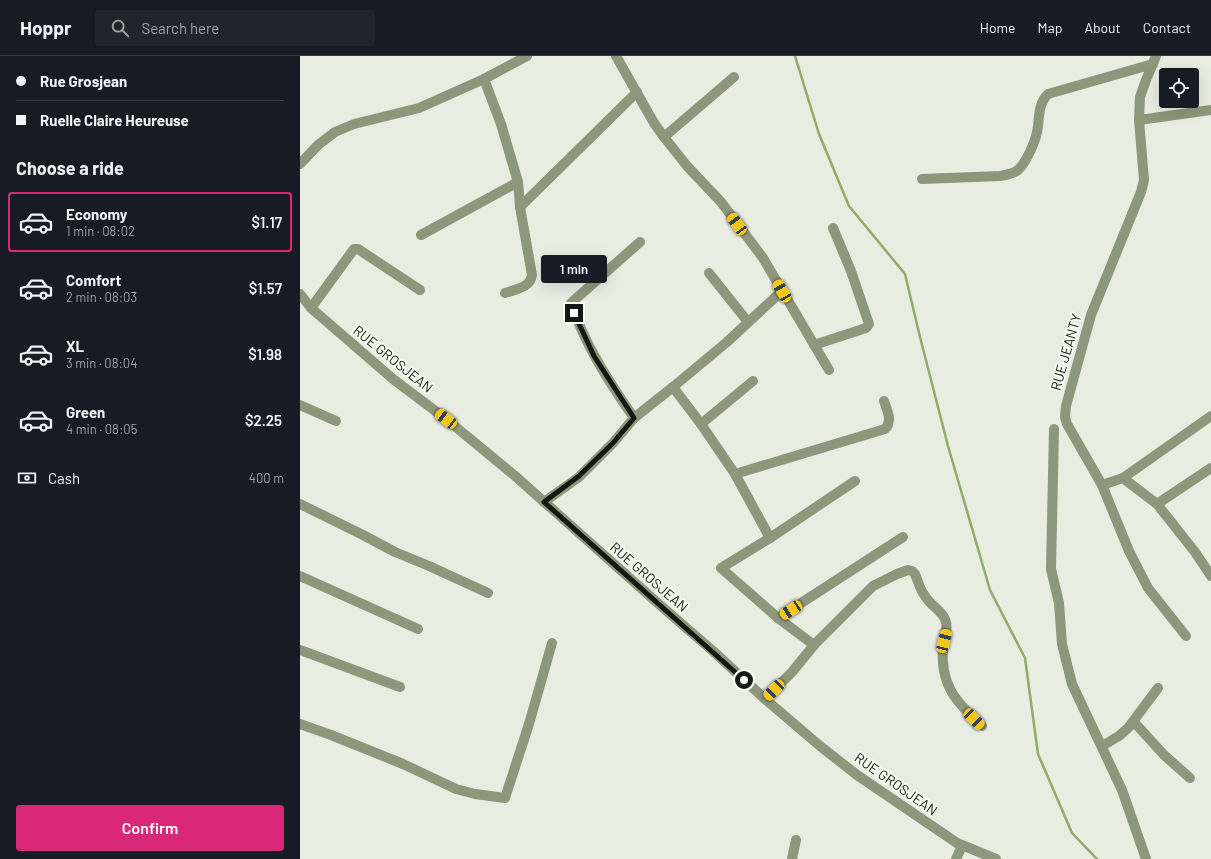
<!DOCTYPE html>
<meta charset="utf-8">
<style>
:root{--surface:#171b24;--page:#20242c;--text:#f1f3f6;--muted:#9ea1a6;--line:#363941;--accent:#db2777}
body{margin:0;font-family:Barlow,sans-serif;background:var(--page);color:var(--text);height:100vh;display:flex;flex-direction:column;font-size:15px;white-space:nowrap}
*{box-sizing:border-box;margin:0}
p{font-size:13px;color:var(--muted)}
.icon{flex:none;width:22px;height:22px;fill:none;stroke:currentColor;stroke-width:2;stroke-linecap:round;stroke-linejoin:round}
.map{position:relative;flex:1;overflow:hidden}
.side{display:flex;flex-direction:column;background:var(--surface);width:300px}
.side>*{flex:none}
.top-card{display:grid;align-content:center;height:88px;padding:0 16px;background:var(--surface)}
.tools{position:absolute;left:859px;top:12px;display:grid;gap:8px}
.tools a{display:grid;place-items:center;width:40px;height:40px;border-radius:4px;background:var(--surface);box-shadow:0 4px 16px #0002;font-size:20px}
.end{position:absolute;width:18px;height:18px;margin:-9px;border:5px solid #151713;background:#fff;box-shadow:0 0 0 2px #fff}
.from{border-radius:50%}
.bubble{position:absolute;height:28px;border-radius:4px;background:var(--surface);box-shadow:0 4px 16px #0002;font-size:13px;font-weight:600;line-height:28px;text-align:center}
.car{position:absolute;width:12px;height:24px;margin:-12px -6px;border-radius:5px;box-shadow:0 0 3px 1px #0007;background:linear-gradient(#f5c518 24%,#345 0 40%,#f5c518 0 76%,#345 0 86%,#f5c518 0)}
.top-card b{display:flex;align-items:center;gap:14px;height:38px;font-size:15px}
.top-card b+b{border-top:1px solid var(--line)}
.top-card i{width:10px;height:10px;background:var(--text)}
ul{padding:0;list-style:none}
li{display:flex;align-items:center;gap:12px;height:60px;margin:0 8px 6px;padding:0 8px;border:2px solid transparent;border-radius:4px}
li div{flex:1}
li b{display:block;font-size:15px}
li em{font-style:normal;font-weight:600}
li.current{border-color:var(--accent)}
li>.icon{width:36px;height:36px;stroke-width:1.5}
h2{padding:0 16px;font-size:18px;line-height:48px}
.pay{display:flex;align-items:center;gap:10px;height:44px;padding:0 16px;font-size:15px}
.pay p{margin-inline-start:auto}
.primary-button{display:flex;gap:8px;margin-top:auto;padding:8px 16px}
.primary-button a{flex:1;height:46px;border-radius:4px;background:var(--accent);color:#fff;font-size:16px;font-weight:600;line-height:46px;text-align:center}
header{display:flex;align-items:center;gap:24px;box-sizing:border-box;height:56px;padding:0 20px;background:var(--surface);border-bottom:1px solid var(--line)}
header strong{font-size:19px}
nav{display:flex;gap:22px;margin-inline-start:auto;font-size:14px}
.search{width:280px;height:36px;background:var(--page);display:flex;align-items:center;gap:10px;box-sizing:border-box;padding:0 14px;border-radius:4px;color:var(--muted);font-size:15px}
main{display:flex;flex:1;min-height:0}
.map>svg:first-child{display:block}
</style>
<header>
<strong>Hoppr</strong>
<div class="search"><svg class="icon" aria-label="search" viewBox="0 0 24 24"><circle cx="10" cy="10" r="6"/><path d="M15 15l6 6"/></svg>Search here</div>
<nav><a>Home</a><a>Map</a><a>About</a><a>Contact</a></nav>
</header>
<main>
<section class="side">
<div class="top-card">
<b><i class="from"></i>Rue Grosjean</b>
<b><i></i>Ruelle Claire Heureuse</b>
</div>
<h2>Choose a ride</h2>
<ul>
<li class="current"><svg class="icon" aria-label="car" viewBox="0 0 24 24"><path d="M5 17H2v-5l4-1 3-4h7l3 4 3 1v5h-3M9 17h6M6 11h13"/><circle cx="7" cy="17" r="2"/><circle cx="17" cy="17" r="2"/></svg><div><b>Economy</b><p>1 min · 08:02</p></div><em>$1.17</em></li>
<li><svg class="icon" aria-label="car" viewBox="0 0 24 24"><path d="M5 17H2v-5l4-1 3-4h7l3 4 3 1v5h-3M9 17h6M6 11h13"/><circle cx="7" cy="17" r="2"/><circle cx="17" cy="17" r="2"/></svg><div><b>Comfort</b><p>2 min · 08:03</p></div><em>$1.57</em></li>
<li><svg class="icon" aria-label="car" viewBox="0 0 24 24"><path d="M5 17H2v-5l4-1 3-4h7l3 4 3 1v5h-3M9 17h6M6 11h13"/><circle cx="7" cy="17" r="2"/><circle cx="17" cy="17" r="2"/></svg><div><b>XL</b><p>3 min · 08:04</p></div><em>$1.98</em></li>
<li><svg class="icon" aria-label="car" viewBox="0 0 24 24"><path d="M5 17H2v-5l4-1 3-4h7l3 4 3 1v5h-3M9 17h6M6 11h13"/><circle cx="7" cy="17" r="2"/><circle cx="17" cy="17" r="2"/></svg><div><b>Green</b><p>4 min · 08:05</p></div><em>$2.25</em></li>
</ul>
<div class="pay"><svg class="icon" aria-label="cash" viewBox="0 0 24 24"><path d="M3 7h18v10H3z"/><circle cx="12" cy="12" r="2"/></svg>Cash<p>400 m</p></div>
<div class="primary-button"><a>Confirm</a></div>
</section>
<div class="map">
<svg width="911" height="803" viewBox="0 0 911 803">
<rect width="100%" height="100%" fill="#e8ece1"/>
<g fill="none" stroke-linecap="round" stroke-linejoin="round">
<path stroke="#93ab67" stroke-width="2.5" d="M 495,0 L 519,78 L 549,150 L 605,218 L 620,281 L 648,390 L 690,534 L 725,602 L 738,698 L 772,777 L 797,803"/>
<g stroke="#8c977b" stroke-width="10">
<path d="M 316,0 L 354,67 L 364,81 L 387,110 L 421,146 L 463,202 L 529,314"/>
<path d="M 856,0 L 846,24 L 840,41 L 839,64 L 844,124 L 841,136 L 791,259 L 766,350 L 765,361 L 767,368 L 802,429 L 829,495 L 848,532 L 886,580"/>
<path d="M 184,23 L 227,0"/>
<path d="M 839,64 L 911,54"/>
<path d="M 364,81 L 434,21"/>
<path d="M 0,108 L 18,89 L 35,76 L 54,68 L 119,52 L 184,23 L 201,68 L 218,126 L 220,151 L 232,219 C 230,232 216,233 205,237"/>
<path d="M 622,123 L 700,120 C 706,119 713,118 718,114 C 726,107 735,86 737,76 C 740,62 737,49 748,38 L 853,8"/>
<path d="M 220,151 L 337,36"/>
<path d="M 121,179 L 218,126"/>
<path d="M 409,217 L 448,266"/>
<path d="M 0,238 L 11,252 L 93,323 L 146,363 L 214,419 L 361,550 L 413,595 L 465,643 L 520,690 L 557,719 L 657,787 L 696,803"/>
<path d="M 11,252 L 54,193 L 58,193 L 120,234"/>
<path d="M 514,289 L 566,272 L 569,268 L 551,215 L 533,172"/>
<path d="M 373,331 L 427,286 L 482,235"/>
<path d="M 0,349 L 36,365"/>
<path d="M 334,362 L 373,331 L 401,368 L 435,418 L 470,482"/>
<path d="M 401,368 L 453,325"/>
<path d="M 754,373 L 751,513 L 759,547 L 762,588 L 772,628 L 822,734 L 846,803"/>
<path d="M 435,418 L 585,373 C 593,365 587,354 584,345"/>
<path d="M 823,422 L 911,360"/>
<path d="M 802,429 L 823,422 L 857,448 L 895,496 L 911,520"/>
<path d="M 244,446 L 279,421 L 313,387 L 334,362 C 309,326 285,289 271,247 L 340,186"/>
<path d="M 0,448 L 63,479 L 95,496 L 129,510 L 188,537"/>
<path d="M 857,448 L 911,412"/>
<path d="M 0,520 L 118,573"/>
<path d="M 478,562 L 603,481"/>
<path d="M 514,589 L 573,530 L 597,518 L 608,514 L 612,515 L 615,518 C 618,525 620,534 625,540 C 630,549 641,554 645,563 C 649,572 644,582 643,591 C 640,630 656,645 682,670"/>
<path d="M 0,594 L 100,631"/>
<path d="M 465,643 L 492,616 L 514,589 L 478,562 L 421,512 L 470,482 L 555,425"/>
<path d="M 834,666 L 864,699 L 890,722"/>
<path d="M 0,668 L 31,679 L 103,708 L 156,733 L 175,738 L 205,742 L 229,668 L 252,587"/>
<path d="M 802,690 L 819,680 L 828,672 L 858,632"/>
<path d="M 492,803 L 496,784"/>
<path d="M 656,803 L 662,790"/>
</g>
</g>
<g fill="none" stroke-linecap="round" stroke-linejoin="round">
<path stroke="#151713" stroke-width="5" d="M 274,257 L 294,300 L 334,362 L 313,387 L 279,420 L 244,446 L 444,624"/>
</g>
<g text-anchor="middle" stroke-width="4" stroke-linejoin="round" paint-order="stroke">
<g font-size="14" fill="#151713" stroke="#f5faee">
<text transform="translate(766 296) rotate(-74)" y="5">RUE JEANTY</text>
<text transform="translate(93 303) rotate(39)" y="5">RUE GROSJEAN</text>
<text transform="translate(349 521) rotate(41)" y="5">RUE GROSJEAN</text>
<text transform="translate(596 728) rotate(35)" y="5">RUE GROSJEAN</text>
</g>
</g>
</svg>
<div class="tools">
<a><svg class="icon" aria-label="locate" viewBox="0 0 24 24"><circle cx="12" cy="12" r="6"/><path d="M12 2v4M12 18v4M2 12h4M18 12h4"/></svg></a>
</div>
<i class="end from" style="left:444px;top:624px"></i>
<i class="end" style="left:274px;top:257px"></i>
<div class="bubble" style="left:241px;top:199px;width:66px">1 min</div>
<i class="car" style="left:437px;top:168px;rotate:324deg"></i>
<i class="car" style="left:482px;top:235px;rotate:330deg"></i>
<i class="car" style="left:146px;top:363px;rotate:307deg"></i>
<i class="car" style="left:491px;top:554px;rotate:237deg"></i>
<i class="car" style="left:644px;top:585px;rotate:14deg"></i>
<i class="car" style="left:474px;top:634px;rotate:225deg"></i>
<i class="car" style="left:674px;top:663px;rotate:135deg"></i>
</div>
</main>
